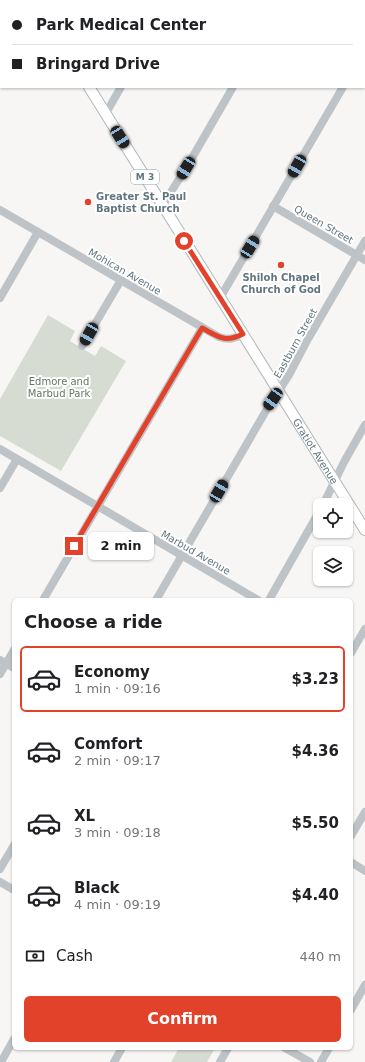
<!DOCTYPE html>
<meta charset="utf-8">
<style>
:root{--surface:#fff;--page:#f6f6f6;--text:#202124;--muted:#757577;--line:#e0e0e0;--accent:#e24229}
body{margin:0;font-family:"DejaVu Sans",sans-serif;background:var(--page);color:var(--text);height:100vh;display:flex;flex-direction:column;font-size:15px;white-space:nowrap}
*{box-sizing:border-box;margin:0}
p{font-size:13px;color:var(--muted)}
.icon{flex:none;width:22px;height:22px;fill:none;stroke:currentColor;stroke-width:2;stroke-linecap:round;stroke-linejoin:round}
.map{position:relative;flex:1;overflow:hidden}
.panel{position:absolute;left:12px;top:598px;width:341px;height:452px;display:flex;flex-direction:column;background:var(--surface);border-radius:6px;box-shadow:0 1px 3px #0004}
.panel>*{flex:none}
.banner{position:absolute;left:0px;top:0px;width:365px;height:88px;box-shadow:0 1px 3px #0004;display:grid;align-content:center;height:88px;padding:0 12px;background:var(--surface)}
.fabs{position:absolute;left:313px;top:498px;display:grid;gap:8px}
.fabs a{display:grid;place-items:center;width:40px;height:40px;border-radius:6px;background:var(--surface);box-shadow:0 1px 3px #0004;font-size:20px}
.end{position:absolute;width:18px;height:18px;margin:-9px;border:5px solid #e24229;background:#fff;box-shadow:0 0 0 2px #fff}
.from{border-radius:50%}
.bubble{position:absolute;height:28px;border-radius:6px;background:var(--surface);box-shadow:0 1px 3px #0004;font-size:13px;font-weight:700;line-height:28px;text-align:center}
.car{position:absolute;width:12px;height:24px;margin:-12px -6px;border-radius:5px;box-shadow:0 0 3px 1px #0007;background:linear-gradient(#222 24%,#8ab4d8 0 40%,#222 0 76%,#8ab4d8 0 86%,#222 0)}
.banner b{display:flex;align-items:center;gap:14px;height:38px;font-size:15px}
.banner b+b{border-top:1px solid var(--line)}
.banner i{width:10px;height:10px;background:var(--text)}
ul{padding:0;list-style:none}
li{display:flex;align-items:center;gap:12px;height:66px;margin:0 8px 6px;padding:0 4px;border:2px solid transparent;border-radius:6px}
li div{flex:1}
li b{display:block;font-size:15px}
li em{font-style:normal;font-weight:700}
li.current{border-color:var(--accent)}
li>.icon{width:36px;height:36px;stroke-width:1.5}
h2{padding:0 12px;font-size:18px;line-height:48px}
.pay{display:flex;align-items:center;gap:10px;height:44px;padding:0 12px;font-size:15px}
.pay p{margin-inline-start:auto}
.button{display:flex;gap:8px;margin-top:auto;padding:8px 12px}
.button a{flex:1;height:46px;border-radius:6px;background:var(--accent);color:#fff;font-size:16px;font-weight:700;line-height:46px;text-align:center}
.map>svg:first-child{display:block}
</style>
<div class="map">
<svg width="365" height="1062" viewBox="0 0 365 1062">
<rect width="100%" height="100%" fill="#f7f6f4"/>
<g fill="#d7dcd3">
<path d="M 48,315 L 75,331 L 70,341 L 95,356 L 101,346 L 126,361 L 61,471 L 0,436 L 0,399 Z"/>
<path d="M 179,1048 L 215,1048 L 207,1062 L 171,1062 Z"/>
</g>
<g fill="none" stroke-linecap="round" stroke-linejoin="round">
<defs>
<g id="major">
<path d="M 35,0 L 36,1"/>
<path id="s1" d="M 89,87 L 365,530"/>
</g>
</defs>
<use href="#major" stroke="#b1b7ba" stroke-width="12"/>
<g stroke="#bdc3c6" stroke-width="8">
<path d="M 59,1 L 60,0"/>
<path d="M 171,1 L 172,0"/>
<path d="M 282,1 L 283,0"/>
<path d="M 364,52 L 365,50"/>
<path d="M 106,113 L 121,87"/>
<path d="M 163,205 L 192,158 L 233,87"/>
<path d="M 273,206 L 365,260"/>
<path d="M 0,210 L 219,337 C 229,340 234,339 243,334"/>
<path d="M 0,298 L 38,232"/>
<path d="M 220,298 L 343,87"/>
<path d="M 82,346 L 121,280"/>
<path d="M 0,449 L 258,600"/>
<path d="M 0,488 L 17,459"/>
<path d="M 323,505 L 344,462 L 365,425"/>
<path d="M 43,600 L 202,328"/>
<path d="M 156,600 L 267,409 L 289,375 L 308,339 L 365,241"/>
<path d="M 269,600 L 320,510"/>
<path d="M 351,653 L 365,629"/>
<path d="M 0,660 L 14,668"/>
<path d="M 0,674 L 14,650"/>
<path d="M 351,836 L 365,812"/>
<path d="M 351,862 L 365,871"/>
<path d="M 0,869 L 14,845"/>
<path d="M 0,882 L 14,890"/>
<path d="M 351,1010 L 365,985"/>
<path d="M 285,1048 L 310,1062"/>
<path d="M 1,1062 L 14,1039"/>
<path d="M 114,1062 L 122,1048"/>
<path d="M 220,1062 L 228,1048"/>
<path d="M 321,1062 L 329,1048"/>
</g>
<use href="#major" stroke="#fff" stroke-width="10"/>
</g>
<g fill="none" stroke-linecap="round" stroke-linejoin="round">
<path stroke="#e24229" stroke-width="5" d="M 74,546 L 202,328 C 219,337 225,343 243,334 L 184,241"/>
</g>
<g fill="#e24229" stroke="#fff" stroke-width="1.5">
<circle cx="88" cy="202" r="4"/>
<circle cx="281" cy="265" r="4"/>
</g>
<g text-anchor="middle" stroke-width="4" stroke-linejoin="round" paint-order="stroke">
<rect fill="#fff" stroke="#919ea5" stroke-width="1" x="131" y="170" width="28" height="14" rx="3"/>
<g font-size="9" font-weight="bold" fill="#62757e">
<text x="145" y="180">M 3</text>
</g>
<g font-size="10" font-weight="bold" fill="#62757e" stroke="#fff" text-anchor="start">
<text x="96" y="200">Greater St. Paul<tspan x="96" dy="12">Baptist Church</tspan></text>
<text x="281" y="281" text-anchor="middle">Shiloh Chapel<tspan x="281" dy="12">Church of God</tspan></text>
</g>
<g font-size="10" fill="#62757e" stroke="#fff">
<text transform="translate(324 224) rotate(30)" y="4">Queen Street</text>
<text transform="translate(125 271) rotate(30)" y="4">Mohican Avenue</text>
<text transform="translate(295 343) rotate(-61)" y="4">Eastburn Street</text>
<text dy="4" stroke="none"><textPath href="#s1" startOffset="429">Gratiot Avenue</textPath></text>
<text transform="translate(196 552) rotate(30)" y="4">Marbud Avenue</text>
</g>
<g font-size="10" fill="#677761" stroke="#fff">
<text x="59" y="385">Edmore and<tspan x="59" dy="12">Marbud Park</tspan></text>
</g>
</g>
</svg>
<div class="fabs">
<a><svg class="icon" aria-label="locate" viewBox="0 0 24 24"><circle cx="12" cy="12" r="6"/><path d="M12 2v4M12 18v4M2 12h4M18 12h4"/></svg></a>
<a><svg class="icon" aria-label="layers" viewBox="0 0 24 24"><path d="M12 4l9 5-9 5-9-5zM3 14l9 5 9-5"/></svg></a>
</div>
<i class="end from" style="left:184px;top:241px"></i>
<i class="end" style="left:74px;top:546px"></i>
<div class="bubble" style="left:88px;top:532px;width:66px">2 min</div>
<i class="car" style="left:120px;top:137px;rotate:148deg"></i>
<i class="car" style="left:297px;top:166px;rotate:210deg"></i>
<i class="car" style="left:186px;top:168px;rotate:211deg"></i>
<i class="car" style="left:250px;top:247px;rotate:31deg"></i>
<i class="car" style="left:89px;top:334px;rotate:210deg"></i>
<i class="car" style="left:273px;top:399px;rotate:215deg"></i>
<i class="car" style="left:219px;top:491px;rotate:30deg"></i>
<div class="banner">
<b><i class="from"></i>Park Medical Center</b>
<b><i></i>Bringard Drive</b>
</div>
<section class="panel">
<h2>Choose a ride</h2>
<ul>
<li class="current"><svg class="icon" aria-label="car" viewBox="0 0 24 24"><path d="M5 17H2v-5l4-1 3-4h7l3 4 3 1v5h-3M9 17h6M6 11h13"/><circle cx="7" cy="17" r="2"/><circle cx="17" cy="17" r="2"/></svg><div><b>Economy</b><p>1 min · 09:16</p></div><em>$3.23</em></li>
<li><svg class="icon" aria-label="car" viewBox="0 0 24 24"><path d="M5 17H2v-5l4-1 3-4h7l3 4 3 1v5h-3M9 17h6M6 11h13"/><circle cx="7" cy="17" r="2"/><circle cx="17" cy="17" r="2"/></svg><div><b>Comfort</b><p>2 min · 09:17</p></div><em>$4.36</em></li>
<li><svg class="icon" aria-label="car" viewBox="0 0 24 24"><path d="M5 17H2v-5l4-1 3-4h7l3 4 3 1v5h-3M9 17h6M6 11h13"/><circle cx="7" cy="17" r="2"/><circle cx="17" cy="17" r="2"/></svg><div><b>XL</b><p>3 min · 09:18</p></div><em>$5.50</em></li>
<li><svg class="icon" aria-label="car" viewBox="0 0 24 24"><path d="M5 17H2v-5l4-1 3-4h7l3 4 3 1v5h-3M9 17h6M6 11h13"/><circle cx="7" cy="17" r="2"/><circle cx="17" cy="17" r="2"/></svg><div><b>Black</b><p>4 min · 09:19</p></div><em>$4.40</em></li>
</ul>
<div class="pay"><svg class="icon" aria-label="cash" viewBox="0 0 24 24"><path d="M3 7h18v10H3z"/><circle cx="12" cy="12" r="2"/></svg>Cash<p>440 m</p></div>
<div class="button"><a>Confirm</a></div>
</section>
</div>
